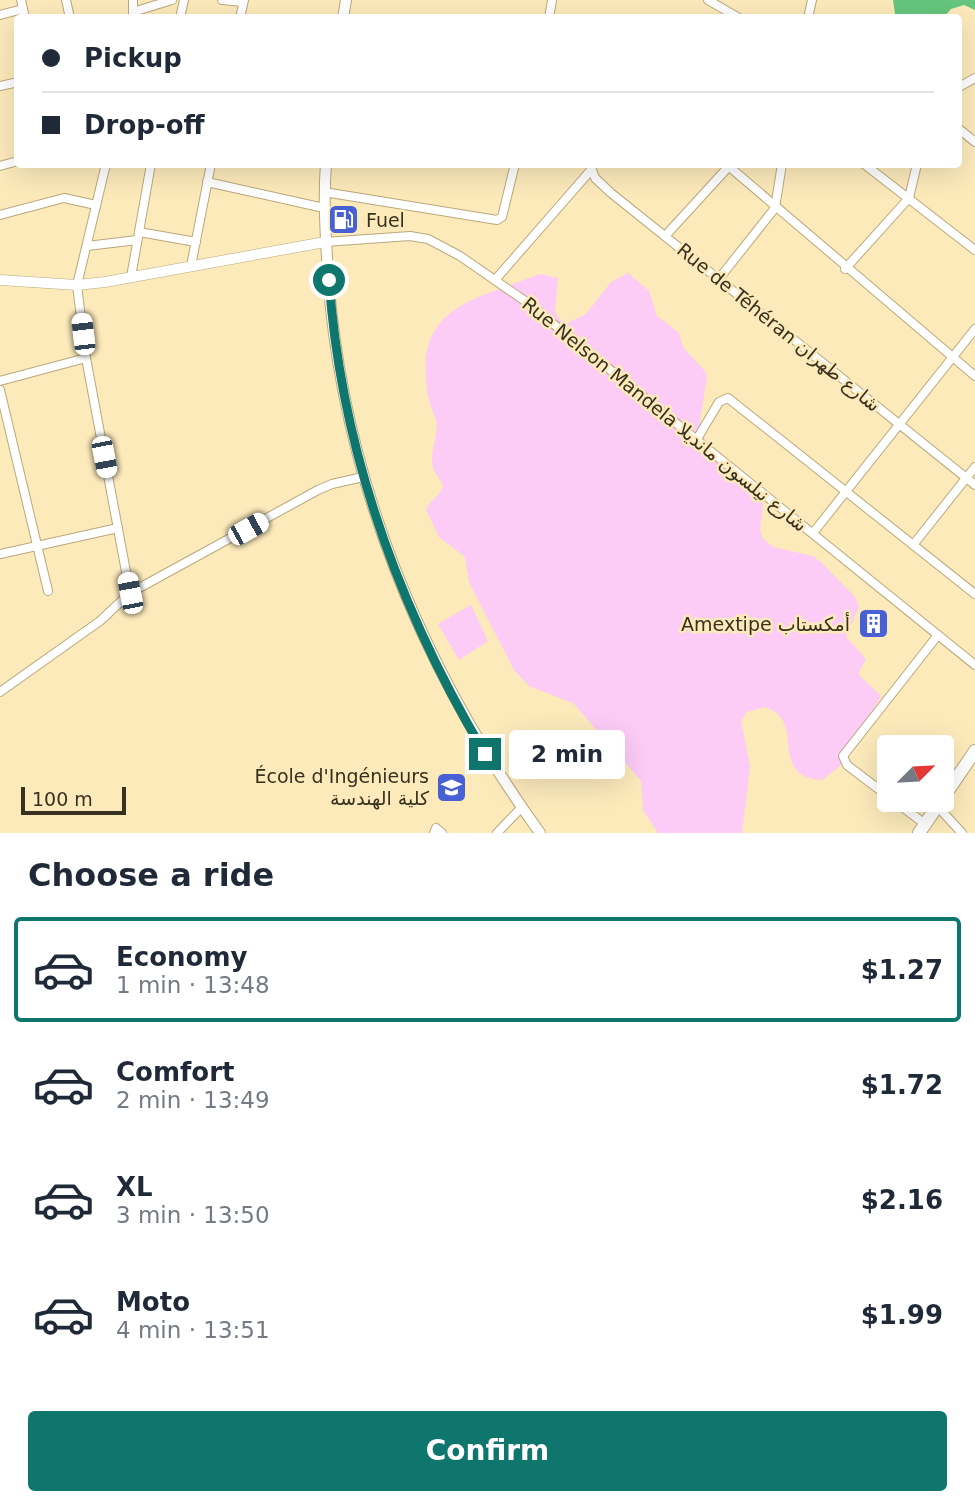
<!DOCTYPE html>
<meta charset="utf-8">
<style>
:root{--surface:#fff;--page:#f6f6f7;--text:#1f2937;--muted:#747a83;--line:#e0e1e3;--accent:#0f766e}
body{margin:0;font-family:"DejaVu Sans",Cairo,sans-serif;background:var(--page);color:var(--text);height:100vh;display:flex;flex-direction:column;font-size:26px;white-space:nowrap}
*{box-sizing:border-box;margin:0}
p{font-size:23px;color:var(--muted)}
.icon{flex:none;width:38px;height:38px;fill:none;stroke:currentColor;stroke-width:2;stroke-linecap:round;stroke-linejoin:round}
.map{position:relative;height:833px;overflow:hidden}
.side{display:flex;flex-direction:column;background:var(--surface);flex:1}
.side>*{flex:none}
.hud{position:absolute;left:14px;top:14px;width:948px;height:154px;border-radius:7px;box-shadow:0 7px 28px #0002;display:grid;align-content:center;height:154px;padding:0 28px;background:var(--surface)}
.needle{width:46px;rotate:66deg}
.buttons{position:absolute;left:877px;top:735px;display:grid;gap:14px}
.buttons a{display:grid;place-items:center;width:77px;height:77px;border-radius:7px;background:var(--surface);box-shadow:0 7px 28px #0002;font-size:35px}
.scale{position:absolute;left:21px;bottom:18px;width:105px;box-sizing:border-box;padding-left:7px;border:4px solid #38311f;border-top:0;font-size:19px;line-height:24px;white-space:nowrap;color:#38311f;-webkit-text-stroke:5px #fceabb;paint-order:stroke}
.end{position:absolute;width:32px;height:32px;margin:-16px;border:9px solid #0f766e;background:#fff;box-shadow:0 0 0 4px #fff}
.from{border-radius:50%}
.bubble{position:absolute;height:49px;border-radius:7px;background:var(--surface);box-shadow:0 7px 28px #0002;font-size:23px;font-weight:700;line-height:49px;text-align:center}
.car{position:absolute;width:21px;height:42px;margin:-21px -10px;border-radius:9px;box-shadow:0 0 5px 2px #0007;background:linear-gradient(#fff 24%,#345 0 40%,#fff 0 76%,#345 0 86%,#fff 0)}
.hud b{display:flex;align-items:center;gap:24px;height:66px;font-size:26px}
.hud b+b{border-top:2px solid var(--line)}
.hud i{width:18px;height:18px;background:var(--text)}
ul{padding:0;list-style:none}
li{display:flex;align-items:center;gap:21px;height:105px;margin:0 14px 10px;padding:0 14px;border:4px solid transparent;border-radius:7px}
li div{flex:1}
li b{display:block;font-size:26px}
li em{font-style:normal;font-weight:700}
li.current{border-color:var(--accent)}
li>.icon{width:63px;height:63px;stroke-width:1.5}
h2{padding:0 28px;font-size:32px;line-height:84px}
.button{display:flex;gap:14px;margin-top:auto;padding:14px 28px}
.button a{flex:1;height:80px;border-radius:7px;background:var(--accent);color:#fff;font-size:28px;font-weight:700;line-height:80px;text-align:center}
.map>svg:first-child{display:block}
</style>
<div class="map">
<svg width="975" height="833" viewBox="0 0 975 833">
<rect width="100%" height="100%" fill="#fceabb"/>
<g fill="#fccbf6">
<path d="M 628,273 L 649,291 L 657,316 L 679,333 L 683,347 L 704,370 L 707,377 L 700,421 L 707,447 L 759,493 L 763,504 L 760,530 L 763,539 L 773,547 L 813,556 L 822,563 L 855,597 L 859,607 L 846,637 L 866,659 L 858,674 L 881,696 L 839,767 L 822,780 C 766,776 808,720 765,707 L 747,712 L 741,721 L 750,766 L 742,833 L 658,833 L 643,810 L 641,781 L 573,703 L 529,686 L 514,670 L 469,582 L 465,557 L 439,537 L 426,510 C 430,499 440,497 443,486 C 440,478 432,471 432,462 C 431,448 439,435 436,420 C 434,413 430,407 429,400 C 410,307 471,301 540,274 L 558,278 L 555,311 L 559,319 L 567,323 L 586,314 L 611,282 Z"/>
<path d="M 471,605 L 488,641 L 459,660 L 438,624 Z"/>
</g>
<path fill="#66c67d" d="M 893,0 L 975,0 L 975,10 L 964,5 L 951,9 L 944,17 L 903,17 L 895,14 Z"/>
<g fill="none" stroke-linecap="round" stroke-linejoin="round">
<defs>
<g id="minor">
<path d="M 21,0 L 25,18"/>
<path d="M 66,0 L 70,18"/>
<path d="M 133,0 L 133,18"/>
<path d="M 222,0 L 243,2"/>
<path d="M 708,0 L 739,18"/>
<path d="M 133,12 L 172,0"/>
<path d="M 0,15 L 23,9"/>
<path d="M 180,18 L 184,0"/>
<path d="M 240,18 L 244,0"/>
<path d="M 549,18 L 552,0"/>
<path d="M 808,18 L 812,0"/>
<path d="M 0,86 L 18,82"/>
<path d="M 959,87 L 975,78"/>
<path d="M 959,129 L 975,142"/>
<path d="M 106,164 L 77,285 L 86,358 L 130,593"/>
<path d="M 590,164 L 595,178 L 611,193 L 975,485"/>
<path d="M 726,164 L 975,376"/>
<path d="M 864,164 L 975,250"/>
<path d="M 0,166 L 18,161"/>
<path d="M 207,182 L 324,208"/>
<path d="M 324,192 L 497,220 L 502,217 L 515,164"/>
<path d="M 0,215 L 64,198 L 96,205"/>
<path d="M 139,232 L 196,242"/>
<path d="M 666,235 L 731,164"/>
<path d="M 325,242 L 410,236 L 428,239 L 460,256 L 525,301 L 975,665"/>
<path d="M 87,246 L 137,240"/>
<path d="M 191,266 L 211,164"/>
<path d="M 845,269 L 909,198 L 917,164"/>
<path d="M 131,277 L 151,164"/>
<path d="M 495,280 L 591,170"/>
<path d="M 718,280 L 775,208 L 782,164"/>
<path d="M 0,381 L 86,358"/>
<path d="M 0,390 L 48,591"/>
<path d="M 697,439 L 719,402 L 728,398 L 975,594"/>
<path d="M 813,533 L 975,329"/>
<path d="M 913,545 L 975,467"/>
<path d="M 0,554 L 118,528"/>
<path d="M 0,692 L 100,621 L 130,593 L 318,490 L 332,484 L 363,477"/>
<path d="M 889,797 L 847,765 L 843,756 L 938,635"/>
<path d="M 893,800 L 925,824"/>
<path d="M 938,807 L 962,833"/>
<path d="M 434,833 L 436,828 L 442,833"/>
<path d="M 497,833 L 522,807"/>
</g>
<path id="tertiary" d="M 0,280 L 77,285 L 105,282 L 325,242"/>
<g id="secondary">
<path d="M 343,18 L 346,0"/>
<path d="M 326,164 C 323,202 326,238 328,276 C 343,479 421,668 540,833"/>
</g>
<path id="trunk" d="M 919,833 L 975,751"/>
</defs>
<use href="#minor" stroke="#b9a87b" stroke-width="10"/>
<use href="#tertiary" stroke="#b9a87b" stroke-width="11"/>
<use href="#secondary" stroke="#b9a87b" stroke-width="12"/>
<use href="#trunk" stroke="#b9a87b" stroke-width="14"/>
<use href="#minor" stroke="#fff" stroke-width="8"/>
<use href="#tertiary" stroke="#fff" stroke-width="10"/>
<use href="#secondary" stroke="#fff" stroke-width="10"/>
<use href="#trunk" stroke="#fff" stroke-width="12"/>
</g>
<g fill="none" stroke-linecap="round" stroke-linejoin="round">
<path stroke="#0f766e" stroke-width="9" d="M 329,280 C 341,449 399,609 485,754"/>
</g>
<defs>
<symbol id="fuel-square" viewBox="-11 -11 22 22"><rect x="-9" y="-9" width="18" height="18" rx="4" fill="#4761d5" stroke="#fceabb"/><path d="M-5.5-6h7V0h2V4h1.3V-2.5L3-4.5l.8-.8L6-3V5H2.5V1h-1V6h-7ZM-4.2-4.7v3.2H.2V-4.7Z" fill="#fff"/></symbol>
<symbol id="building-square" viewBox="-11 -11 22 22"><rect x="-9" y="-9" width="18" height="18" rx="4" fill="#4761d5" stroke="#fceabb"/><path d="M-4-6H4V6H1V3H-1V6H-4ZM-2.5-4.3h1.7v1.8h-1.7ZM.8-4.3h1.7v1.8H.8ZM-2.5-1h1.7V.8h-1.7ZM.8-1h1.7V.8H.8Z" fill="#fff"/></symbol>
<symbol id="university-square" viewBox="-11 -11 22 22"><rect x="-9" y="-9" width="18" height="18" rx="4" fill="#4761d5" stroke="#fceabb"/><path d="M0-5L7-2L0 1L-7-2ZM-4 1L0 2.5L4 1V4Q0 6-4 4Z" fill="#fff"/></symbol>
</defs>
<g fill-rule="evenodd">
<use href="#fuel-square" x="326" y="202" width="35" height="35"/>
<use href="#building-square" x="856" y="606" width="35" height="35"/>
<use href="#university-square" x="434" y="770" width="35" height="35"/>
</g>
<g text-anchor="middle" stroke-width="5" stroke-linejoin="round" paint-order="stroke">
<g font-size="19" fill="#38311f" stroke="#fceabb" text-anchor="end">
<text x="366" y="227" text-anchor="start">Fuel</text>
<text x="850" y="631">Amextipe أمكستاب</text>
<text x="429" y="783">École d'Ingénieurs<tspan x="429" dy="22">كلية الهندسة</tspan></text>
</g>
<g font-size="19" fill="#38311f" stroke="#fceabb">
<text transform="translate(779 327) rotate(39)" y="7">Rue de Téhéran شارع طهران</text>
<text transform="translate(665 414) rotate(39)" y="7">Rue Nelson Mandela شارع نيلسون مانديلا</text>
</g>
</g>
</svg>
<div class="buttons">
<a><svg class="needle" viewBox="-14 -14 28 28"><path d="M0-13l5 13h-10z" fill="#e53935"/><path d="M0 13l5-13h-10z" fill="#747a83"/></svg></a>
</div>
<div class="scale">100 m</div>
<i class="end from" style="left:329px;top:280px"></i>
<i class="end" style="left:485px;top:754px"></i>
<div class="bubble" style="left:509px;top:730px;width:116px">2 min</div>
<i class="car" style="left:83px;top:334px;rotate:353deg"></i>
<i class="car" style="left:104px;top:457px;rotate:169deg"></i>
<i class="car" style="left:248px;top:529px;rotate:61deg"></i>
<i class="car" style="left:130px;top:593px;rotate:349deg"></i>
<div class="hud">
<b><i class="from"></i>Pickup</b>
<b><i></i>Drop-off</b>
</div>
</div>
<section class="side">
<h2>Choose a ride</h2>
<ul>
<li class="current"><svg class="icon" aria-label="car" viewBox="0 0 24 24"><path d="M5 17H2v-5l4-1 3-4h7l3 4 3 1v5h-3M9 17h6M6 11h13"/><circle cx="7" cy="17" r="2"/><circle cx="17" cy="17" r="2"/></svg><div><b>Economy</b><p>1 min · 13:48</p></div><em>$1.27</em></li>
<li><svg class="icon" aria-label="car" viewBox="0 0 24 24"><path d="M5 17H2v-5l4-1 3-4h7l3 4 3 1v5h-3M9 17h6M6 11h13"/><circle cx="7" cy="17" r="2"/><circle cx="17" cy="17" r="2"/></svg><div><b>Comfort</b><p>2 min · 13:49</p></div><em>$1.72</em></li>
<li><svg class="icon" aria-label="car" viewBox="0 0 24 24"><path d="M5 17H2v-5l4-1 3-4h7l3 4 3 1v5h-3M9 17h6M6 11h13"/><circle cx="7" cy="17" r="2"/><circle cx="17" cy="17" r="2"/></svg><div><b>XL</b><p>3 min · 13:50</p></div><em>$2.16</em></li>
<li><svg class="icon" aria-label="car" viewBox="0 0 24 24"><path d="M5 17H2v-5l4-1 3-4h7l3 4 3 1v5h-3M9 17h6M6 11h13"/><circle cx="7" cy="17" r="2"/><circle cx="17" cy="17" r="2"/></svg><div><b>Moto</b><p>4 min · 13:51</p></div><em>$1.99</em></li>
</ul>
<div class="button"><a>Confirm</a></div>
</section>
